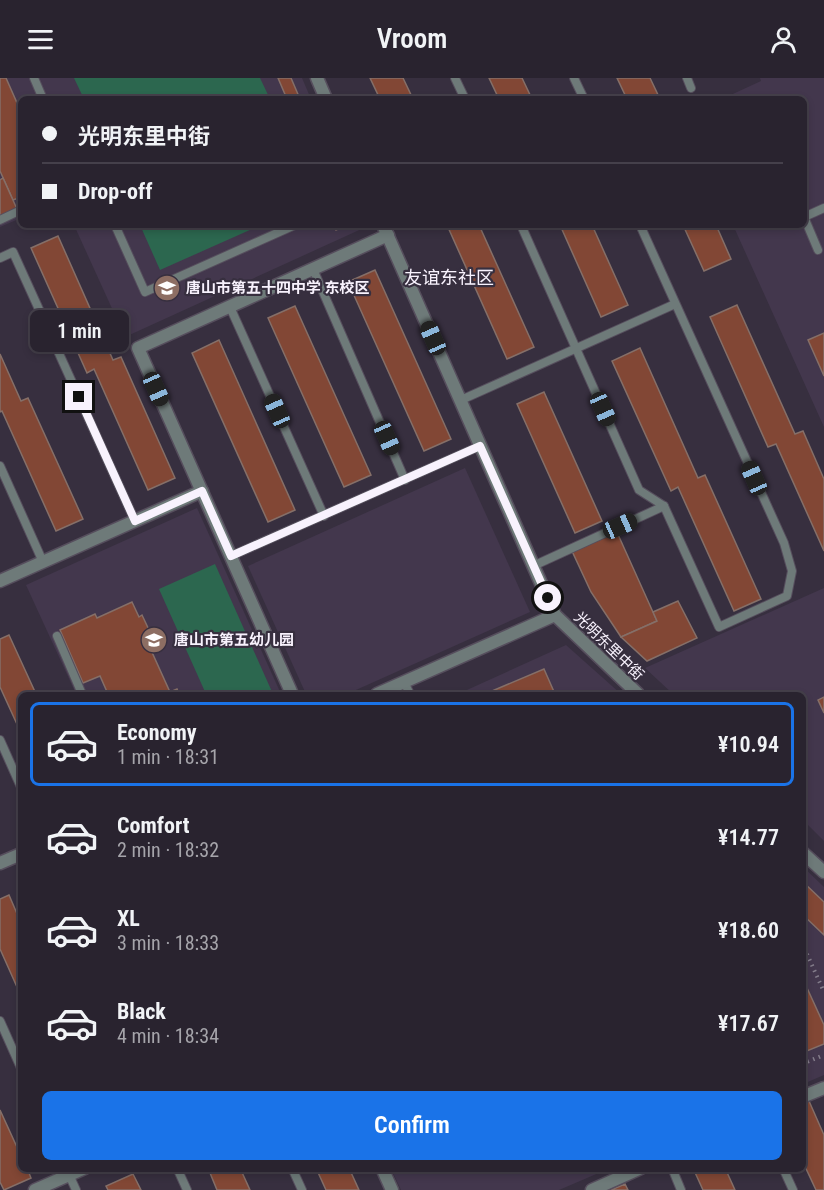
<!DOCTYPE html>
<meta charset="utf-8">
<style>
:root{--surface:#29232f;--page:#312b37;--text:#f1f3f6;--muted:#a5a4aa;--line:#45404b;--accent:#1a73e8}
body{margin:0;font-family:"Roboto Condensed","Noto Sans SC",sans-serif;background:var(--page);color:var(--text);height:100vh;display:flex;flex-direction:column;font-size:22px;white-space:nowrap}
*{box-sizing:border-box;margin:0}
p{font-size:20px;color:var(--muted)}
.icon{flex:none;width:33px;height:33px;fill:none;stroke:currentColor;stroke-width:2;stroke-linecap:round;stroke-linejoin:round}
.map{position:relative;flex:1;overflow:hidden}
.sheet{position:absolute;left:18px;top:614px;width:788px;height:480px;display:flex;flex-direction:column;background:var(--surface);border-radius:9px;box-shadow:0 3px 9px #0003,0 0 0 2px var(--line)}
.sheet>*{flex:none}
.top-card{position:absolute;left:18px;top:18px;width:789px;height:132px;border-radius:9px;box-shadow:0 3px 9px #0003,0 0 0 2px var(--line);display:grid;align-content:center;height:132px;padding:0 24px;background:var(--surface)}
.end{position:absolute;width:27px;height:27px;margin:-14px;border:8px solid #f8f2fd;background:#111;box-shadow:0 0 0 3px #111}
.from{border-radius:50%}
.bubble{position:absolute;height:42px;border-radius:9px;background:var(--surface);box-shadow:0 3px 9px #0003,0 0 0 2px var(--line);font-size:20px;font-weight:600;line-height:42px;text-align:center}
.car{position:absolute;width:18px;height:36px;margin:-18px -9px;border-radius:8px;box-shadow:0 0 4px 2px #0007;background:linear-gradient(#222 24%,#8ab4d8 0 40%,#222 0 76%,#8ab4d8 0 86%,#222 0)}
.top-card b{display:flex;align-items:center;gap:21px;height:57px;font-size:22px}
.top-card b+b{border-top:2px solid var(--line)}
.top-card i{width:15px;height:15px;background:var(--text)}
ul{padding:10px 0 0;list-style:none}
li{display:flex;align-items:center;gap:18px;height:84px;margin:0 12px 9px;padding:0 12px;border:3px solid transparent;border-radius:9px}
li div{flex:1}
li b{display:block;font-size:22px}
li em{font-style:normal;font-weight:600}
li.selected{border-color:var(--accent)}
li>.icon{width:54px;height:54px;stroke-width:1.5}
.button{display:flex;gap:12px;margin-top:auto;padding:12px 24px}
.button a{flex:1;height:69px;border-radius:9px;background:var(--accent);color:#fff;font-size:24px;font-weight:600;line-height:69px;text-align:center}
header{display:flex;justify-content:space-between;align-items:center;height:78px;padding:0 24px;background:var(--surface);font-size:27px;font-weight:600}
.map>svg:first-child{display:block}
</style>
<header><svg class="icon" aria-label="menu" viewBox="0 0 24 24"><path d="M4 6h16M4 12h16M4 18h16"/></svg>Vroom<svg class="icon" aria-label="person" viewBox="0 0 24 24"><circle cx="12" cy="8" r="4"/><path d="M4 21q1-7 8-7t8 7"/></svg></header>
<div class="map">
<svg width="824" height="1112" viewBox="0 0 824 1112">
<rect width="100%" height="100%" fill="#372f3f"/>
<g fill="#43374d">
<path d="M 0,0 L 302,0 L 311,21 L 21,21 L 21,140 L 0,149 Z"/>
<path d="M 760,0 L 824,0 L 824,349 L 733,147 L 804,147 L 804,21 L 722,21 L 761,3 Z"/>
<path d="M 74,147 L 367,147 L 368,148 L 125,259 Z"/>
<path d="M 465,390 L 530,534 L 347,616 L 306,616 L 248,488 Z"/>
<path d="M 197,430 L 281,616 L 76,616 L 26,507 Z"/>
<path d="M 824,510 L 824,763 L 803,742 L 802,616 L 673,616 L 645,590 Z"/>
<path d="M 566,567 L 621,616 L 458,616 Z"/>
<path d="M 802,788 L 824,809 L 824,997 L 803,1006 Z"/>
<path d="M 391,1091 L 608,1091 L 559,1112 L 401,1112 Z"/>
</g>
<g fill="#2c674f">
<path d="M 74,0 L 260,0 L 270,21 L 84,21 Z"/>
<path d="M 140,147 L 261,147 L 160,192 Z"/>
<path d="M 215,486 L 273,616 L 206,616 L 159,511 Z"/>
</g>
<g fill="#824735" stroke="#856f68" stroke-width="1.5">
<path d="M 0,0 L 6,0 L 21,34 L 21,119 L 13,122 L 0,93 Z"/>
<path d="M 278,0 L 291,0 L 300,21 L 287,21 Z"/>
<path d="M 370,0 L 403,0 L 413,21 L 380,21 Z"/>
<path d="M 489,0 L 522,0 L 532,21 L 499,21 Z"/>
<path d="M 617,0 L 650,0 L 660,21 L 627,21 Z"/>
<path d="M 3,100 L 17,131 L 0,138 L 0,102 Z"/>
<path d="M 334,147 L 347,147 L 336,152 Z"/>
<path d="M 447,147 L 479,147 L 534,269 L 507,281 Z"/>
<path d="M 560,147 L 592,147 L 628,227 L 601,239 Z"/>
<path d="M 683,147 L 716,147 L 731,181 L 704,193 Z"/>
<path d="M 58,158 L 113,282 L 121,279 L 175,400 L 148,412 L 94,291 L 87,295 L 31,170 Z"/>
<path d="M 375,192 L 451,361 L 424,373 L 348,204 Z"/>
<path d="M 737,227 L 795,356 L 803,353 L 824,401 L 824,473 L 776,366 L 768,369 L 710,239 Z"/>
<path d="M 295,228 L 371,397 L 344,409 L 268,240 Z"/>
<path d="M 824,255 L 824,298 L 808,262 Z"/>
<path d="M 219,262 L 295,432 L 268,444 L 192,275 Z"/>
<path d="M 640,270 L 698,400 L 705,397 L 761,521 L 734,533 L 678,409 L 671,413 L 612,283 Z"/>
<path d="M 0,276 L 21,323 L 28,320 L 83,441 L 56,453 L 2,333 L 0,334 Z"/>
<path d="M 544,314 L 602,443 L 575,455 L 517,326 Z"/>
<path d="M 616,452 L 657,543 L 621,559 L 591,514 L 572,473 Z"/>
<path d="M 678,523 L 697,560 L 647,583 L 621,559 L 657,543 L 653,534 Z"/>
<path d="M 132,524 L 139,539 L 142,537 L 157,569 L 151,572 L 170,614 L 177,611 L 179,616 L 108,616 L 100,598 L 83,605 L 60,552 L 95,536 L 97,540 Z"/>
<path d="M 9,557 L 36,616 L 21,616 L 21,655 L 0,609 L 0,561 Z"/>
<path d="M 544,591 L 555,616 L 485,616 Z"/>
<path d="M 824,619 L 824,635 L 818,622 Z"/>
<path d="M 802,803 L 824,824 L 824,857 L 802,836 Z"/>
<path d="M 9,817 L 21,845 L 21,918 L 0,871 L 0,821 Z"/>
<path d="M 802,899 L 824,947 L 824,966 L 802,975 Z"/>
<path d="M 809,1023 L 824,1057 L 824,1112 L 816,1112 L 802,1082 L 802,1025 Z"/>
<path d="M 0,1032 L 21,1078 L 21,1090 L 27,1090 L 31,1100 L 4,1112 L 0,1104 Z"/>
<path d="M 208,1090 L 240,1090 L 250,1112 L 217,1112 Z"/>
<path d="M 316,1090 L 349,1090 L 359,1112 L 326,1112 Z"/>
<path d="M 693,1090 L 725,1090 L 735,1112 L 703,1112 Z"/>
<path d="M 133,1096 L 141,1112 L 108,1112 L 106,1108 Z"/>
<path d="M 625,1106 L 628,1112 L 611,1112 Z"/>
</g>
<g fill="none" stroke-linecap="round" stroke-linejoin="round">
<defs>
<g id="lane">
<path d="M 34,0 L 43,21"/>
<path d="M 455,0 L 465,21"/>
<path d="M 574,0 L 584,21"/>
<path d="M 687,0 L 691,10"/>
<path d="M 0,142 L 21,132"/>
<path d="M 115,147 L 145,214 L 295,147"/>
<path d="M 521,147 L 639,412 L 664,428 L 719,549 L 787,518 L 792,493 L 784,465 L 640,147"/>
<path d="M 818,172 L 804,139 L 824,130"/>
<path d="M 0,180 L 13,174 L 135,443"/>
<path d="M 313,191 L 405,402"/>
<path d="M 230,229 L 324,438"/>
<path d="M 461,322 L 675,226"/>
<path d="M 0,388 L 43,484"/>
<path d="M 231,478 L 480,368"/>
<path d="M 533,488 L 664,428"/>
<path d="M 57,558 L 82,616"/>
<path d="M 404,604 L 410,616"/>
<path d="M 0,662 L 21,709"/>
<path d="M 0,943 L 21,990"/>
<path d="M 66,1090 L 76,1112"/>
<path d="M 177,1090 L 187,1112"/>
<path d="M 292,1090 L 302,1112"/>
<path d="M 672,1090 L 681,1112"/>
<path d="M 783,1090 L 793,1112"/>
</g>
<g id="street">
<path d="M 317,0 L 326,21"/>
<path d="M 383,147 L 555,537 L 638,616"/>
<path d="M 0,503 L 202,413"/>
<path d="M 292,616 L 138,270 L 388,157"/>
<path d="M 377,616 L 555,537"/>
<path d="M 802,774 L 824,794"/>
<path d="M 0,785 L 21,776"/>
<path d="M 802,1019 L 824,1010"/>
<path d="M 382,1090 L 392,1112"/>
<path d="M 35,1112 L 85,1090"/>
<path d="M 592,1112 L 641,1090"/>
</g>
</defs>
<use href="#lane" stroke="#564e5d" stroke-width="10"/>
<use href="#street" stroke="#564e5d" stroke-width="15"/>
<g stroke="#847d8b" stroke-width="4" stroke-dasharray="1.5 4.5" stroke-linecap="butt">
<path d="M 802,865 L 824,914"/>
<path d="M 802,986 L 824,977"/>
</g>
<use href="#lane" stroke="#6e7a79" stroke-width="8"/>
<use href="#street" stroke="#6e7a79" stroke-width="12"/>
</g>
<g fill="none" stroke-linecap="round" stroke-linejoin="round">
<path stroke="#f8f2fd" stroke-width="8" d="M 79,319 L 135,443 L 202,413 L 231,478 L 480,368 L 548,520"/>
</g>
<defs>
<symbol id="school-disc" viewBox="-11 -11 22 22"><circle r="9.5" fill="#8d6e63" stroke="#372f3f"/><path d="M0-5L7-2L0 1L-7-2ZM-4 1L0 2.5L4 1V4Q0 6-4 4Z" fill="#fff"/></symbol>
</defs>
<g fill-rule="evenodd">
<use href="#school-disc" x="152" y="195" width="30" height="30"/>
<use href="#school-disc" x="139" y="547" width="30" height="30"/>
</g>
<g text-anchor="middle" stroke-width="4.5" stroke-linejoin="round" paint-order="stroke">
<g font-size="15" font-weight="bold" fill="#f8f2fd" stroke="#372f3f" text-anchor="start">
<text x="186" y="215">唐山市第五十四中学 东校区</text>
<text x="174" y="567">唐山市第五幼儿园</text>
</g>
<g font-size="15" fill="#f8f2fd" stroke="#372f3f">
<text transform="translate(609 568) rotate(44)" y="5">光明东里中街</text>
</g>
<g font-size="18" fill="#f8f2fd" stroke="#372f3f">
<text x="449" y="206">友谊东社区</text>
</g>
</g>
</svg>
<i class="end from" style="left:548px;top:520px"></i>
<i class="end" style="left:79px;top:319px"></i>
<div class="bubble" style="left:30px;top:232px;width:99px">1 min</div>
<i class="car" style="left:433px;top:260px;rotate:336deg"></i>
<i class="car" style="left:156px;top:311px;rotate:156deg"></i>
<i class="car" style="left:603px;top:331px;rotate:156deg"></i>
<i class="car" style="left:277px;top:333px;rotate:336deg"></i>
<i class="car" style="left:387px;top:360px;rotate:156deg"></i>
<i class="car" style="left:754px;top:400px;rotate:336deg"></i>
<i class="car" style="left:620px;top:448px;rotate:66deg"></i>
<div class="top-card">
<b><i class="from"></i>光明东里中街</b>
<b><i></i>Drop-off</b>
</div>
<section class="sheet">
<ul>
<li class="selected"><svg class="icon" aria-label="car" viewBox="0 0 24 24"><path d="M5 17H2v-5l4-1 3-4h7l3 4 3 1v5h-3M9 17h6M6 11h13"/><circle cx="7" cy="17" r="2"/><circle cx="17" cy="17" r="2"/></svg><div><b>Economy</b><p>1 min · 18:31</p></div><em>¥10.94</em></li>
<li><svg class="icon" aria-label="car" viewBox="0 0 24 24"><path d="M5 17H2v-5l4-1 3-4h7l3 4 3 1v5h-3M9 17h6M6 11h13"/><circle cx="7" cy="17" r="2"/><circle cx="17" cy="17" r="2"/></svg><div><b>Comfort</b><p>2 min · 18:32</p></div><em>¥14.77</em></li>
<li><svg class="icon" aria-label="car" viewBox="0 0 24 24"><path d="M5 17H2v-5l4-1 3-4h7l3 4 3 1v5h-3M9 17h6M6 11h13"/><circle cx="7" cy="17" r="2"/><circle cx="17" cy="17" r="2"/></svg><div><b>XL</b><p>3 min · 18:33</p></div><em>¥18.60</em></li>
<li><svg class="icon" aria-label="car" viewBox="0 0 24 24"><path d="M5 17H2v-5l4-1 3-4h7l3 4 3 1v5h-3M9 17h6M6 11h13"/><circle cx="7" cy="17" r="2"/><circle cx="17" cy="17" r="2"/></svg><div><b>Black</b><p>4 min · 18:34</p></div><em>¥17.67</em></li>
</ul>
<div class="button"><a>Confirm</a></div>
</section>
</div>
